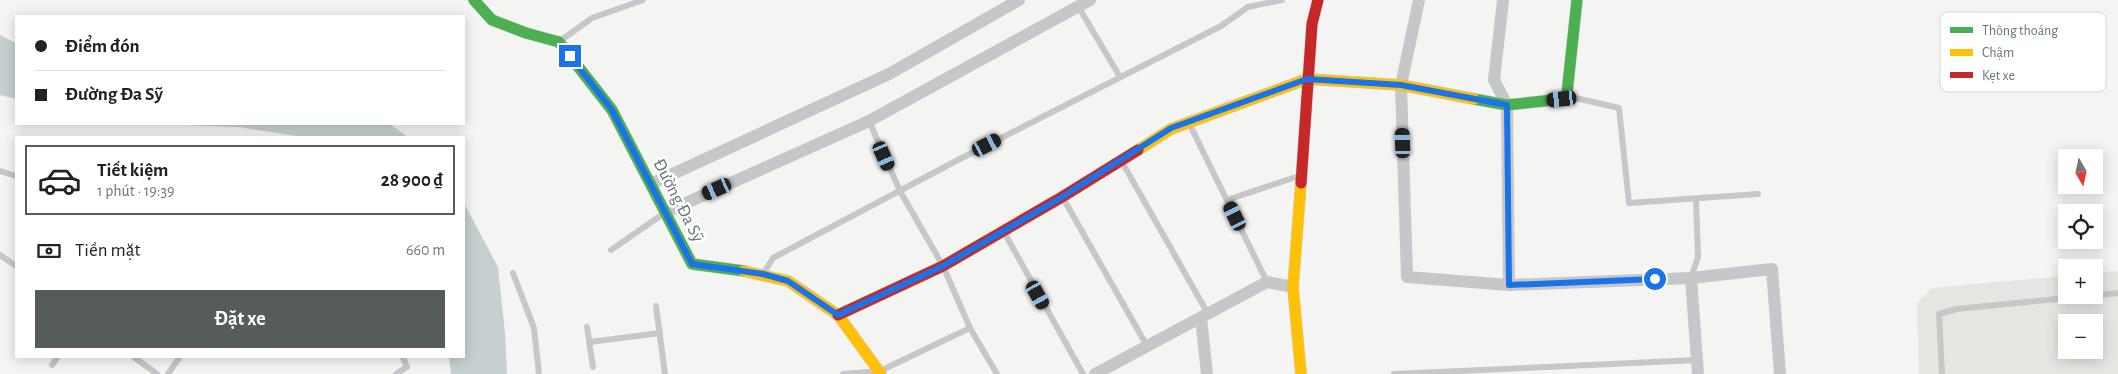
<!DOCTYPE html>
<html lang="vi">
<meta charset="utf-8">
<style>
:root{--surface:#fff;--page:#f6f6f6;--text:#222;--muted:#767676;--line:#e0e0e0;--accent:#565c5c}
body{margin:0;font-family:"Alegreya Sans",sans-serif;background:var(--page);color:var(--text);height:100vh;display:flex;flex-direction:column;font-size:19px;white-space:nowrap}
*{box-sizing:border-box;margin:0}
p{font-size:16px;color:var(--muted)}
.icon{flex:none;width:28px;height:28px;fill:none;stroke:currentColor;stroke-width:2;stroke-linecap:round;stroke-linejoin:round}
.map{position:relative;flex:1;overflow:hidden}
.drawer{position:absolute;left:15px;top:136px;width:450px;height:222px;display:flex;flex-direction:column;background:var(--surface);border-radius:0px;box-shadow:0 2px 12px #0003}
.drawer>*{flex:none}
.top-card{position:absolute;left:15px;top:15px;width:450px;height:110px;border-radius:0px;box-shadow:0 2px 12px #0003;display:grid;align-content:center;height:110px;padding:0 20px;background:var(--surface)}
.needle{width:32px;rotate:171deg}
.buttons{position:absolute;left:2058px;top:149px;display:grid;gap:10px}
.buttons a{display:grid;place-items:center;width:45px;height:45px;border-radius:0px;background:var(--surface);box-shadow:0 2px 12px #0003;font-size:25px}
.end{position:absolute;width:22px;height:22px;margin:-11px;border:6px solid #1a73e8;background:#fff;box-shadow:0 0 0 2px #fff}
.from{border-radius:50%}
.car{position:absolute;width:15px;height:30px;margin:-15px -8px;border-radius:6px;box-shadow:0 0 4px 1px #0007;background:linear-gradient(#222 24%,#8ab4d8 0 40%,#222 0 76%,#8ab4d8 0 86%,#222 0)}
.top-card b{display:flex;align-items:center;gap:18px;height:48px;font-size:19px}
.top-card b+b{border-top:1px solid var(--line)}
.top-card i{width:12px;height:12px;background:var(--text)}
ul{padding:9px 0 0;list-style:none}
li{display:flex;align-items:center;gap:15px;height:70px;margin:0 10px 8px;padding:0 10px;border:2px solid transparent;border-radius:0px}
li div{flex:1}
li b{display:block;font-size:19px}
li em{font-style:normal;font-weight:600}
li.active{border-color:var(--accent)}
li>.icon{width:45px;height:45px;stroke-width:1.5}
.pay{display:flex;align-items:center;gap:12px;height:55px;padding:0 20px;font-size:19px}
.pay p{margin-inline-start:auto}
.primary-button{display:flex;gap:10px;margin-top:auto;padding:10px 20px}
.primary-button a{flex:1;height:58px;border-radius:0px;background:var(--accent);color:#fff;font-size:20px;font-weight:600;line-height:58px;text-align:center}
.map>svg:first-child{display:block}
</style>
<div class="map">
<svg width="2118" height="374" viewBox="0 0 2118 374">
<rect width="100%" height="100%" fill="#f4f4f3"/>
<path fill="#e4e6e1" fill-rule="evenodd" d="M 2118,271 L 2118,374 L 1919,374 L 1917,303 L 1932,288 L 2066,276 L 2066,295 L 2094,295 L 2094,273 ZM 2066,322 L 2094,322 L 2094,350 L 2066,350 Z"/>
<g fill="#c6d0d0">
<path d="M 0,35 L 16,43 L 16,99 L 0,95 Z"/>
<path d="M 152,124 L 390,124 L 408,137 L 302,137 L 239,127 Z"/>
<path d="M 464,203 L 498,267 L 505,333 L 507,374 L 451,374 L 449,358 L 464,358 Z"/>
</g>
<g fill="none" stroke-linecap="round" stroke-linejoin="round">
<defs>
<g id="fast">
<path d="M 474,0 L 492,20 L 526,33 L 559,42 L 612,110 L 692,264 L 744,271"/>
<path d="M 1474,99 L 1507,105 L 1562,99 L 1567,93 L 1577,0"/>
</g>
<g id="slow">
<path d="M 1138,150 L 1171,129 L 1307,79 L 1401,85 L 1474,99"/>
<path d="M 744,271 L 788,281 L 838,315 L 881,374"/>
<path d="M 1301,374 L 1293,287 L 1301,183"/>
</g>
<g id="jam">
<path d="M 1301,183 L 1312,24 L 1318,0"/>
<path d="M 838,315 L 943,266 L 1062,197 L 1138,150"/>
</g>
</defs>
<use href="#fast" stroke="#cfd0d0" stroke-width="12"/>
<use href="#slow" stroke="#cfd0d0" stroke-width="12"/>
<use href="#jam" stroke="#cfd0d0" stroke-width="12"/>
<g stroke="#c5c7c8" stroke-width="6">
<path d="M 1078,6 L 1120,77"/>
<path d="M 560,41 L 592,18 L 643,0"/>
<path d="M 1567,96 L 1619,108 L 1629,203 L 1758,194"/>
<path d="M 869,121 L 900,191 L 943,266 L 970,328 L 997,374"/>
<path d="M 1189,123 L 1267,282"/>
<path d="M 1122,162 L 1208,314"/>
<path d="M 0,171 L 16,176"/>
<path d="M 1063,198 L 1147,346"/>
<path d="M 1227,200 L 1299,176"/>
<path d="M 1004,232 L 1083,374"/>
<path d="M 611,250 L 663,214"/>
<path d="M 0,255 L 16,266"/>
<path d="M 765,271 L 773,258 L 954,162 L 1221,26 L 1248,7 L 1282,0"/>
<path d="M 513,273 L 534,328 L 539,374"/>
<path d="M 1691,278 L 1698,257 L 1696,199"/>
<path d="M 656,306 L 665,374"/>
<path d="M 587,327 L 593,367"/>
<path d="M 590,342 L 660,333"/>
<path d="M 135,358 L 157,374"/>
<path d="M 52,365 L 57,358"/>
<path d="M 168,374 L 179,358"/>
<path d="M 396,374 L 407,367 L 403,358"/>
<path d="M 843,374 L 880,371 L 970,328"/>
<path d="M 1394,374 L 1697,360"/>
<path d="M 1942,374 L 1939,314 L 1957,309 L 2118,293"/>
</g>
<g stroke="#c5c7c8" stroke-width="12">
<path d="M 1419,0 L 1401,85 L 1407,277 L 1509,285 L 1691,278 L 1772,269 L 1780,374"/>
<path d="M 1503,0 L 1494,80 L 1507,105 L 1509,285"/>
<path d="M 651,184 L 889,74 L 1019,0"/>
<path d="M 666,212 L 869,121 L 1090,0"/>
<path d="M 1691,278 L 1698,374"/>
<path d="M 1201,318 L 1207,374"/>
<path d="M 1095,374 L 1267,282 L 1293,287"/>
</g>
<use href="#fast" stroke="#4caf50" stroke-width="11"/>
<use href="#slow" stroke="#ffc107" stroke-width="11"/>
<use href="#jam" stroke="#c62828" stroke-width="11"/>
</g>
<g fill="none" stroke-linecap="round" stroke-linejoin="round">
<path stroke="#1a73e8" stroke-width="6" d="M 570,56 L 612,110 L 692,264 L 763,274 L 788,281 L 838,315 L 943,266 L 1062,197 L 1171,128 L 1307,79 L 1401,85 L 1507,105 L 1509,285 L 1655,279"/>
</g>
<g text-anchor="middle" stroke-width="5" stroke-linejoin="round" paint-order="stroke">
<g font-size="18" fill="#64767a" stroke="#fff">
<text transform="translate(679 200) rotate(63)" y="6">Đường Đa Sỹ</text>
</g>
</g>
<rect x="1940" y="12" width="166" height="80" rx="8" fill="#fff" stroke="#d0d6d7" stroke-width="1"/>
<rect x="1950" y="27" width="23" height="6" fill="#4caf50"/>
<rect x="1950" y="49" width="23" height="7" fill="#ffc107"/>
<rect x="1950" y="72" width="23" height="6" fill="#c62828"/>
<g font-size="14" fill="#64767a">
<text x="1982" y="35">Thông thoáng</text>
<text x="1982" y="57">Chậm</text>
<text x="1982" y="80">Kẹt xe</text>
</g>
</svg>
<div class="buttons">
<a><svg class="needle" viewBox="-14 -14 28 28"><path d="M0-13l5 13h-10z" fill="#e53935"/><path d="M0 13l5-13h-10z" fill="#767676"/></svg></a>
<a><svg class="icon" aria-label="locate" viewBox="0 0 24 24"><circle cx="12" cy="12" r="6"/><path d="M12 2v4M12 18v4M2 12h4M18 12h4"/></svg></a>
<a>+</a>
<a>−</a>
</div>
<i class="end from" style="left:1655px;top:279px"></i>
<i class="end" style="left:570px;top:56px"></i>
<i class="car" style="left:1562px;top:99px;rotate:264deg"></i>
<i class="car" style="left:1403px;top:143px;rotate:358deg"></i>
<i class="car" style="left:987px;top:145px;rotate:63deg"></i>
<i class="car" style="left:884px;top:156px;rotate:156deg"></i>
<i class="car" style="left:717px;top:189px;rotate:246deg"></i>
<i class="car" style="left:1235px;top:216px;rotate:334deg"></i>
<i class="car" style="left:1038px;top:295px;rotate:151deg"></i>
<div class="top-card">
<b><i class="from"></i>Điểm đón</b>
<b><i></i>Đường Đa Sỹ</b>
</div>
<section class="drawer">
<ul>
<li class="active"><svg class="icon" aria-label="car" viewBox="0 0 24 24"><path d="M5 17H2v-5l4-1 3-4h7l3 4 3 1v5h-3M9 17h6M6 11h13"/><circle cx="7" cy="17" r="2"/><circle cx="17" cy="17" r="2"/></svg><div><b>Tiết kiệm</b><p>1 phút · 19:39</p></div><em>28 900 ₫</em></li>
</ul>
<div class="pay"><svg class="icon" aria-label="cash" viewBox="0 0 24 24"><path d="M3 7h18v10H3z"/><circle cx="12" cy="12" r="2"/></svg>Tiền mặt<p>660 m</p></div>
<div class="primary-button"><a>Đặt xe</a></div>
</section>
</div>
